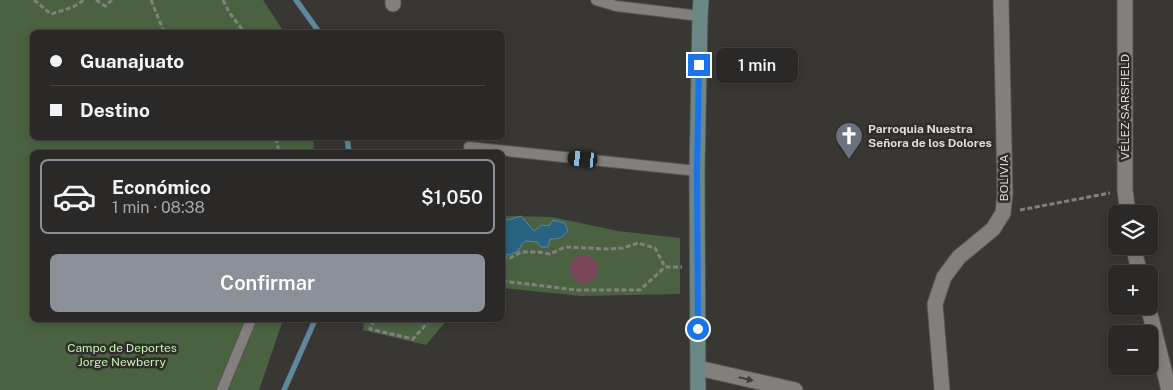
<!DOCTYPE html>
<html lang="es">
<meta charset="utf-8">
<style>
:root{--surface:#2b2927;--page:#33312f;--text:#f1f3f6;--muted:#a6a6a7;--line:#474544;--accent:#8c9099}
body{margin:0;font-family:"Public Sans",sans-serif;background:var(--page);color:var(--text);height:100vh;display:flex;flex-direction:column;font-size:19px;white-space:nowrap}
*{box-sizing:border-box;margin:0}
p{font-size:16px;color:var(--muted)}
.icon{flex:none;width:28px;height:28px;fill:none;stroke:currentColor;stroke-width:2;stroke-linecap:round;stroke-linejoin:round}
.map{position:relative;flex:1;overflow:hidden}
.sheet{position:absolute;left:30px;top:150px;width:475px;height:172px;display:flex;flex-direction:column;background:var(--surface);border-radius:8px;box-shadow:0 2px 8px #0003,0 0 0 1px var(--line)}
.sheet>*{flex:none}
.banner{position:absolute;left:30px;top:30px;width:475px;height:110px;border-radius:8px;box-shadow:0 2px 8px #0003,0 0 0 1px var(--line);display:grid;align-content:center;height:110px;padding:0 20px;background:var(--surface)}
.buttons{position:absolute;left:1108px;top:205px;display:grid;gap:10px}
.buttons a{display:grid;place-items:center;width:50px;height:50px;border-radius:8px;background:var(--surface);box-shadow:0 2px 8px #0003,0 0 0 1px var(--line);font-size:25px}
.end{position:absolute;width:22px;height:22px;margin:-11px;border:6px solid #1a73e8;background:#fff;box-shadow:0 0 0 2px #fff}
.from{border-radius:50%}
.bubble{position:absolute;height:35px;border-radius:8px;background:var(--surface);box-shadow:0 2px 8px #0003,0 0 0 1px var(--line);font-size:16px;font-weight:600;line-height:35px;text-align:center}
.car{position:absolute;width:15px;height:30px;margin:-15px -8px;border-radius:6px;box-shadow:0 0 4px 1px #0007;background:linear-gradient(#222 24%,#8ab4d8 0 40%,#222 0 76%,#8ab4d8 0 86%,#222 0)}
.banner b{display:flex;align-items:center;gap:18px;height:48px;font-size:19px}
.banner b+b{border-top:1px solid var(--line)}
.banner i{width:12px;height:12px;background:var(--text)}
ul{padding:9px 0 0;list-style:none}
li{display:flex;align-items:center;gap:15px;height:75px;margin:0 10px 8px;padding:0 10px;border:2px solid var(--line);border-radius:8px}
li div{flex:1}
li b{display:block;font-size:19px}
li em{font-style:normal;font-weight:600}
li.selected{border-color:var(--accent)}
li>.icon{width:45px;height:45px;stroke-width:1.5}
.button{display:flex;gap:10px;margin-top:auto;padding:10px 20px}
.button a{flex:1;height:58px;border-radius:8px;background:var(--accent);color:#fff;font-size:20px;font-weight:600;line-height:58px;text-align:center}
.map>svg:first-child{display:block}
</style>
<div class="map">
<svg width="1173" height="390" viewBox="0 0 1173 390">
<rect width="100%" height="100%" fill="#393734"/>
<g fill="#4a6241">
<path d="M 0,0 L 263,0 L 284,32 L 32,32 L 32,138 L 313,138 L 314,152 L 32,152 L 32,320 L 283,320 L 259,390 L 0,390 Z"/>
<path d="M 503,216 L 552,217 L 618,231 L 680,238 L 680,294 L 581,296 L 503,288 Z"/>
<path d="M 364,320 L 447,320 L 426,345 L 363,330 Z"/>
</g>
<path fill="#286381" stroke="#5f889c" d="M 521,216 L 534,231 L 542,225 L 549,226 L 553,220 L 565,223 L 568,231 C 562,238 559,239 550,239 L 548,247 L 541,247 L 537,242 L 526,241 L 522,244 L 518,251 L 509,255 L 503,253 L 503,218 L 508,220 Z"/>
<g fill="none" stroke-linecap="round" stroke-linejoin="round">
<g stroke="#5f889c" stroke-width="5.5">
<path d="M 296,0 L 319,32"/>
<path d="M 347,138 L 349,152"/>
<path d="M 284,390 L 315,320"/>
</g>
</g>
<circle fill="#7b4658" cx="584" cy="269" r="14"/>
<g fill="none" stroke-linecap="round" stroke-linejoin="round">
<defs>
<g id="service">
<path d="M 596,0 L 616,6 L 700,16"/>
<path d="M 469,147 L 697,171"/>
<path d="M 222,390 L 251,320"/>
</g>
<g id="minor">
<path d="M 1125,0 L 1125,190 L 1128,214"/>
<path d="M 393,4 L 393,0"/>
<path d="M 1133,246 L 1140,274"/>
<path d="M 1148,306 L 1169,390"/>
<path d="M 698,368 L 795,390"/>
<path d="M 942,390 L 935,304 L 944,277 L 959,257 L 993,229 L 1003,213 L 1005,193 L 1001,0"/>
</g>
<path id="secondary" d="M 698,390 L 697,171 L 700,16 L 701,0"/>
</defs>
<use href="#service" stroke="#555352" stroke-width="12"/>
<use href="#minor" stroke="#555352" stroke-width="17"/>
<use href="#secondary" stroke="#555352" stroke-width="17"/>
<g stroke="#83817f" stroke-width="3" stroke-dasharray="5 2.5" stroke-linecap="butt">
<path d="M 34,0 L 51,14 L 73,7 L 84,0"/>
<path d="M 96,0 L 105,6 L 112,0"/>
<path d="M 151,0 L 164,32"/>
<path d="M 223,0 L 229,12 L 244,32"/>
<path d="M 276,138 L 279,152"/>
<path d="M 1020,210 L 1110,193"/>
<path d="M 502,256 L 510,258 L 521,252 L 538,252 L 550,254 L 565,247 L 609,249 L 623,248 L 638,243 L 655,248 L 665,267 L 682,267"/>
<path d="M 502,281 L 577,290 L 640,290 L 665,267"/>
<path d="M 374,320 L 370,329 L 413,339 L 430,320"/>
</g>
<use href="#service" stroke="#827f7c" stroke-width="10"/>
<use href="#minor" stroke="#827f7c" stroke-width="15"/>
<use href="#secondary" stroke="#6b8786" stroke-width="15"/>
</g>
<defs><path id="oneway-solid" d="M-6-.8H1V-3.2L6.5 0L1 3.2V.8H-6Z" transform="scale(1.25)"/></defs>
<use fill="#403d3a" href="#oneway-solid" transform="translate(746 379) rotate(13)"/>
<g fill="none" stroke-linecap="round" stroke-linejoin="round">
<path stroke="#1a73e8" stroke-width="6" d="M 698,329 L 697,171 L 699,65"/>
</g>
<defs>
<symbol id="church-pin" viewBox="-11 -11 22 30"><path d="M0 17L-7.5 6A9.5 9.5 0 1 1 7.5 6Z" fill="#6b7280" stroke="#2f2d2a"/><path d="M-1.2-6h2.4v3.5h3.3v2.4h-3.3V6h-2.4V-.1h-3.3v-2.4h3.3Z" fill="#fff"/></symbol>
</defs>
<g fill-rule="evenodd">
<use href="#church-pin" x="833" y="120" width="32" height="43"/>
</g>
<g text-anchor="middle" stroke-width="5" stroke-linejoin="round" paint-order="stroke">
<g font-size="12" fill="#dfdddc" stroke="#2f2d2a">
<text transform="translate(1125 107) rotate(-90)" y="4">VÉLEZ SARSFIELD</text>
<text transform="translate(1004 178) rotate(-90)" y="4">BOLIVIA</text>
</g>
<g font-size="12" font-weight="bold" fill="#dfdddc" stroke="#2f2d2a" text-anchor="start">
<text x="868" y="133">Parroquia Nuestra<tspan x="868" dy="14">Señora de los Dolores</tspan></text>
</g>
<g font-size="12" fill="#c2f5af" stroke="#2f2d2a">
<text x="122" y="352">Campo de Deportes<tspan x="122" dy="14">Jorge Newberry</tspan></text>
</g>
</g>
</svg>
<div class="buttons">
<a><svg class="icon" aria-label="layers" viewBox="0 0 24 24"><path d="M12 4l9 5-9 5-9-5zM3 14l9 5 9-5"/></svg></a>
<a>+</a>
<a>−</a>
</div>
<i class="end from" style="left:698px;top:329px"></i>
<i class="end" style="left:699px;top:65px"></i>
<div class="bubble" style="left:716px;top:48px;width:82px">1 min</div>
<i class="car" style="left:583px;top:159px;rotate:276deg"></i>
<div class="banner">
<b><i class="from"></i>Guanajuato</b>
<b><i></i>Destino</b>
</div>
<section class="sheet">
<ul>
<li class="selected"><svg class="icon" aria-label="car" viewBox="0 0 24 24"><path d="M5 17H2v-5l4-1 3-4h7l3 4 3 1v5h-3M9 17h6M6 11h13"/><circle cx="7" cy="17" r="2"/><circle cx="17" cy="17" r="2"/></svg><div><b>Económico</b><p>1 min · 08:38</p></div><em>$1,050</em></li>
</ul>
<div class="button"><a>Confirmar</a></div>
</section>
</div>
